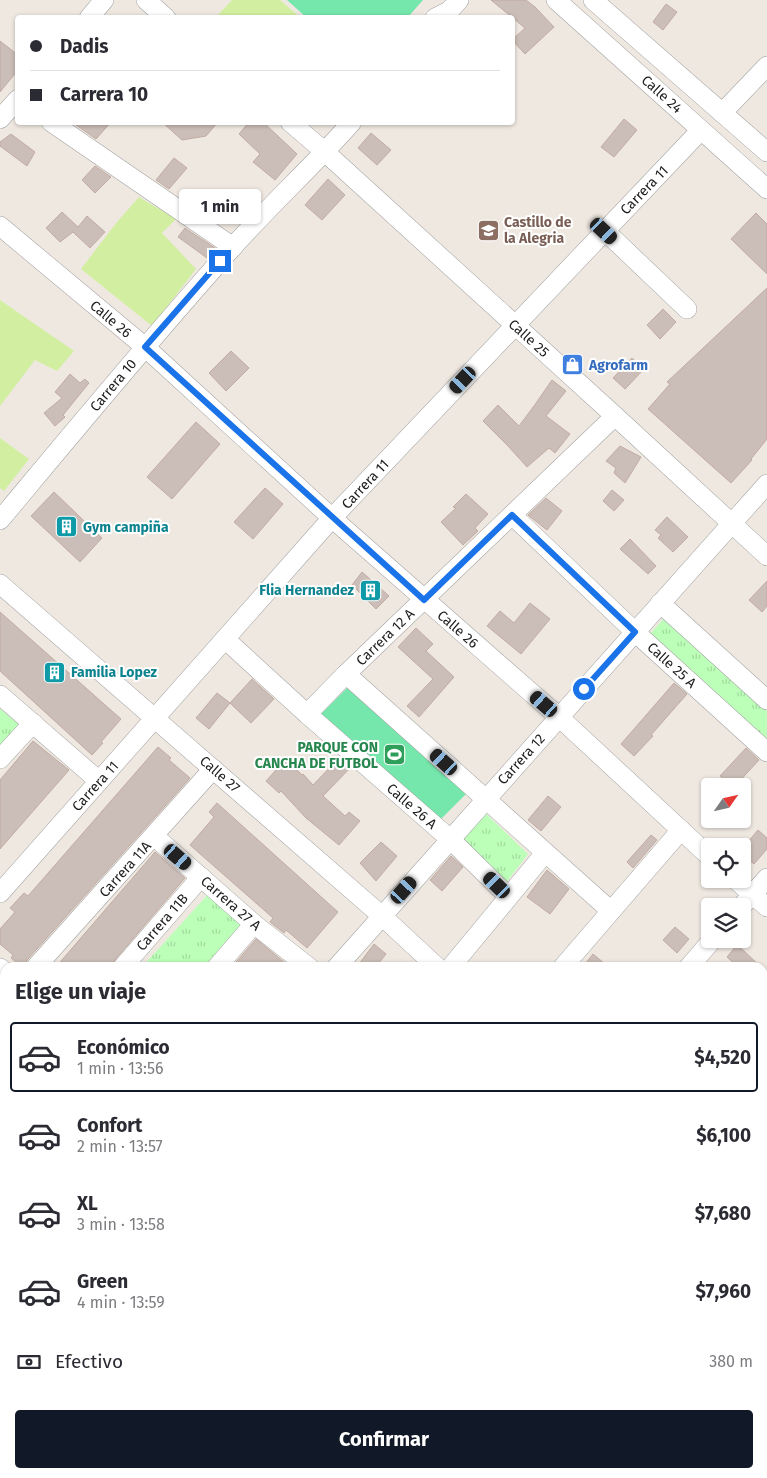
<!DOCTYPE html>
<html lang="es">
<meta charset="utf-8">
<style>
:root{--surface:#fff;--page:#f2f2f3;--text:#2b2b33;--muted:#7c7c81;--line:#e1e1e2;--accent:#111827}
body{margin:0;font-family:"Fira Sans",sans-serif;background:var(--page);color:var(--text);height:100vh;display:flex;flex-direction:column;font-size:19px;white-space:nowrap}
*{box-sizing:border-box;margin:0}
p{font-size:16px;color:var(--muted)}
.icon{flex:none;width:28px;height:28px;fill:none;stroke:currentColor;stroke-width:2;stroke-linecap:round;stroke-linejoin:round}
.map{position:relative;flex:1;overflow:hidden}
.panel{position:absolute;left:0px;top:962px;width:768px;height:516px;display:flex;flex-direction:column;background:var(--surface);border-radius:15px 15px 0 0;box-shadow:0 1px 4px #0004}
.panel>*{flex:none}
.guide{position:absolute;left:15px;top:15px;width:500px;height:110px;border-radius:5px;box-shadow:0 1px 4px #0004;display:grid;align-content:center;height:110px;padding:0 15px;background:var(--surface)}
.needle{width:32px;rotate:56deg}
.fabs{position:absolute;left:701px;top:778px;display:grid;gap:10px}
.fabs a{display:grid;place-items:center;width:50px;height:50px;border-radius:5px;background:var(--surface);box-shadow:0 1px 4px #0004;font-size:25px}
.end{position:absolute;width:22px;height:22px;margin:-11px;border:6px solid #1a73e8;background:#fff;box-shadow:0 0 0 2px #fff}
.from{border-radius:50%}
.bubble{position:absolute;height:35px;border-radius:5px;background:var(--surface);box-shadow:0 1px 4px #0004;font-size:16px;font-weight:700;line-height:35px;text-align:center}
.car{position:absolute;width:15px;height:30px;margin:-15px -8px;border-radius:6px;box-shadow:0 0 4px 1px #0007;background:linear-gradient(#222 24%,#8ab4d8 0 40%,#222 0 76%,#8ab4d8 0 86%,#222 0)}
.guide b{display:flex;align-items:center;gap:18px;height:48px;font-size:19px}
.guide b+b{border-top:1px solid var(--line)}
.guide i{width:12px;height:12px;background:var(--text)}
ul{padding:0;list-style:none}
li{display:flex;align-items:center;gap:15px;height:70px;margin:0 10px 8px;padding:0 5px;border:2px solid transparent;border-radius:5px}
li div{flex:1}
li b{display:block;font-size:19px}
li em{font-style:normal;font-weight:700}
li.active{border-color:var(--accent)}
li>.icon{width:45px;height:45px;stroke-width:1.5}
h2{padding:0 15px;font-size:22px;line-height:60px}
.pay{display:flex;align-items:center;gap:12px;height:55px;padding:0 15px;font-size:19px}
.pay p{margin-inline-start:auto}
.action{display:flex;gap:10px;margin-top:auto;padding:10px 15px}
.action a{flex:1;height:58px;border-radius:5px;background:var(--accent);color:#fff;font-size:20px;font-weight:700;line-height:58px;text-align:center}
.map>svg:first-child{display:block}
</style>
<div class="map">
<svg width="767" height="1478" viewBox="0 0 767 1478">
<defs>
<pattern id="construction-cross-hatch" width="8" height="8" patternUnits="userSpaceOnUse" patternTransform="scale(1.25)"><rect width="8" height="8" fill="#c4c1ac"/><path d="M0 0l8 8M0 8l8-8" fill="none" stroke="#a8a593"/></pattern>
<pattern id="park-tufts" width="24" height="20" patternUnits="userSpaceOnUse" patternTransform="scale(1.25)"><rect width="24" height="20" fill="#bcffb8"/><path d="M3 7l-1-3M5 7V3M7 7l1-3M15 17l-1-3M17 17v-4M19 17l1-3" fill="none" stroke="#a1da9e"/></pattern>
</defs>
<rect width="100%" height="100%" fill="#efe8e1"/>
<path fill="url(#construction-cross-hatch)" d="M 4,1021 L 5,1022 L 5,1092 L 0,1098 L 0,1025 Z"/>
<g fill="#d2efa1">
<path d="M 232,0 L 280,0 L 300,17 L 216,17 Z"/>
<path d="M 139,197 L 176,219 L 162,233 L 196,269 L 152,326 L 81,269 L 117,222 Z"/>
<path d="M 0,300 L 74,351 L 57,371 L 35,360 L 0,406 Z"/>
<path d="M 0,438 L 29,459 L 4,491 L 0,488 Z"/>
</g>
<g fill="url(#park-tufts)">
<path d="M 666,616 L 767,708 L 767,743 L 649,635 Z"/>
<path d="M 0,709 L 22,727 L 0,751 Z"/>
<path d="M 484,812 L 528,854 L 506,883 L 462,840 Z"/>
<path d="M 211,891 L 248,922 L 208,967 L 141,968 Z"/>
</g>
<g fill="#76e7ac">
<path d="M 287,0 L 423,0 L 408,17 L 307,18 Z"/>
<path d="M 349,686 L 466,794 L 439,821 L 320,715 Z"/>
</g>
<g fill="#cbbdb7" stroke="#c2aca2">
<path d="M 491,0 L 526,0 L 535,7 L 554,27 L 525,54 L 512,40 L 525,28 Z"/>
<path d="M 666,4 L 677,12 L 663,30 L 653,22 Z"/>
<path d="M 0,41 L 18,55 L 18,70 L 0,92 Z"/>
<path d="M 624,119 L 637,130 L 614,157 L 601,147 Z"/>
<path d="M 72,122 L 111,122 L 96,139 Z"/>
<path d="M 162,122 L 218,122 L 206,136 L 182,140 Z"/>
<path d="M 249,122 L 263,122 L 297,154 L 275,180 L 253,162 L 260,154 L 239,134 Z"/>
<path d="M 371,133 L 391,150 L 377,165 L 358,148 Z"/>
<path d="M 11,134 L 35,152 L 27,166 L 0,146 L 0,142 Z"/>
<path d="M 174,158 L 187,168 L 169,189 L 156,180 Z"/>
<path d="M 95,166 L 111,177 L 95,193 L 82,180 Z"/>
<path d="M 328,179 L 345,195 L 322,220 L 305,205 Z"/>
<path d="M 62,212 L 78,227 L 87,216 L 105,232 L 90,248 L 73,232 L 60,242 L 46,228 Z"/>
<path d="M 756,213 L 767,224 L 767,274 L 731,239 Z"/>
<path d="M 185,228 L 215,248 L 207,258 L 178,237 Z"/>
<path d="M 767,288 L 767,439 L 751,459 L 752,460 L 731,483 L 648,409 L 670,384 L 667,382 Z"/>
<path d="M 663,309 L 676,322 L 660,339 L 647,325 Z"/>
<path d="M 231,351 L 249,368 L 226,391 L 209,373 Z"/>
<path d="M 632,358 L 644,369 L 625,389 L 613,378 Z"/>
<path d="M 70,374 L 80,383 L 85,379 L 89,383 L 63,415 L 65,417 L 55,426 L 44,413 L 62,398 L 55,392 Z"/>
<path d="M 552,380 L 566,391 L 546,416 L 570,434 L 555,453 L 549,448 L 527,467 L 508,446 L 483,421 L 498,405 L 519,426 L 534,406 Z"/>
<path d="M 196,422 L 220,444 L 172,499 L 147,477 Z"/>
<path d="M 620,446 L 641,457 L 625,483 L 614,473 L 616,468 L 606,461 Z"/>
<path d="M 265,488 L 283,504 L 253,539 L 234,522 Z"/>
<path d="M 612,490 L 624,500 L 614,511 L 603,501 Z"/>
<path d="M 54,492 L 102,538 L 80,562 L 31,516 Z"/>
<path d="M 466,494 L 488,514 L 475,528 L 478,531 L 463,545 L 441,522 L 456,508 L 453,507 Z"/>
<path d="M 546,498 L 562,511 L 547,530 L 528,515 Z"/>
<path d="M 667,517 L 688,537 L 673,552 L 658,538 L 661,535 L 655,530 Z"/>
<path d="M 630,539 L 656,566 L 648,574 L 620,549 Z"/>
<path d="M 362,572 L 389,596 L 376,609 L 352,585 Z"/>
<path d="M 767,581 L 767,606 L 762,612 L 749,600 Z"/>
<path d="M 530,603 L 550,619 L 521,654 L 487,626 L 500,611 L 514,623 Z"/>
<path d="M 0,612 L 121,719 L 101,742 L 103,743 L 92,755 L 0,671 Z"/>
<path d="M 416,628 L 433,644 L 426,651 L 454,677 L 419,717 L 407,706 L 433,679 L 398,647 Z"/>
<path d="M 252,679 L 274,699 L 251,723 L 230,703 Z"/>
<path d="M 674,683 L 687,694 L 651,735 L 653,736 L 634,756 L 621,744 Z"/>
<path d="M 217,693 L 230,703 L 209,729 L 196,718 Z"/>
<path d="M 33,741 L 69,770 L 0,849 L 0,780 Z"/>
<path d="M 158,747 L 171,758 L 169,760 L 190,778 L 27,960 L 24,967 L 23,968 L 11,958 L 13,955 L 0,944 L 0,929 L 15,912 L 10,908 L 24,893 L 28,896 Z"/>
<path d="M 746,748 L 759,760 L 735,786 L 732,786 L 720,776 Z"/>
<path d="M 340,757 L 351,767 L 323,796 L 345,816 L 349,812 L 360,821 L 339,845 L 306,818 L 281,791 L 279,793 L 266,781 L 286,759 L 302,775 L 303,774 L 313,785 Z"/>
<path d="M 548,796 L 561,807 L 541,831 L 528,820 Z"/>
<path d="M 217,803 L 338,912 L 307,948 L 286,930 L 284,933 L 270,922 L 273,918 L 190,845 L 214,817 L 209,812 Z"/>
<path d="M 758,830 L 767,838 L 767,849 L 754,864 L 742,854 L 742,849 Z"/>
<path d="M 651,835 L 657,840 L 633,868 L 627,862 Z"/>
<path d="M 381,842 L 397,856 L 376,881 L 360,863 Z"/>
<path d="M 155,852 L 185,878 L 114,961 L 111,968 L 55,968 Z"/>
<path d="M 451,856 L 463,867 L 442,891 L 430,880 Z"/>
<path d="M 547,870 L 569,889 L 550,914 L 527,897 Z"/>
<path d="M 675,927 L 689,939 L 677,953 L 663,940 Z"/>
<path d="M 256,939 L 291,968 L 231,968 Z"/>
<path d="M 374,944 L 386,954 L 375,968 L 356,968 Z"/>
<path d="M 737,945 L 744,951 L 762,968 L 739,968 L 727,957 Z"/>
<path d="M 593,954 L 610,968 L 582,968 Z"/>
</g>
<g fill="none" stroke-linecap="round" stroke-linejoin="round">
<defs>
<g id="minor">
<path d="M 146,0 L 166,18"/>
<path d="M 556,0 L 767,189"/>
<path d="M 593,0 L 767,152"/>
<path d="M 89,18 L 104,0"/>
<path d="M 435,18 L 449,11 L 459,0"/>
<path d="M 722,113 L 767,66"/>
<path d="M 0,119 L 18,99"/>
<path d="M 51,122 L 233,247"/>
<path d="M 290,122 L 325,152 L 615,416 L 767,556"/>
<path d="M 0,226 L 145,347 L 332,518 L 559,717 L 710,857"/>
<path d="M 605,231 L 687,309"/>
<path d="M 512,515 L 635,632 L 767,752"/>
<path d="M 0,520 C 76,429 152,337 231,249 C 270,205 313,166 352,122"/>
<path d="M 0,584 L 382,916 L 438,968"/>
<path d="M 660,603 L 767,700"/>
<path d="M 225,639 L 307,714 L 450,839 L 508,896"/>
<path d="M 346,674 L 611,911"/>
<path d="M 0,695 L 99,781"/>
<path d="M 307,714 L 346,674 L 615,416"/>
<path d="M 0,759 L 33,723"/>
<path d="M 154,836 L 254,924 L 310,968"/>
<path d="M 735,879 L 767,907"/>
<path d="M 0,893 L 332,518 L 701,130"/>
<path d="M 742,906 L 767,878"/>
<path d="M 0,968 L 5,972"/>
<path d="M 35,968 L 213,769"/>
<path d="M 122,968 L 201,877"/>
<path d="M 216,968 L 254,924"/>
<path d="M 336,968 L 767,484"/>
<path d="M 450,968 L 545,853"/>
<path d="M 562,968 L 681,830"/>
<path d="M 688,968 L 713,939"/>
<path d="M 0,1007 L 5,1001"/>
<path d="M 762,1041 L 767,1036"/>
<path d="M 762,1105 L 767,1100"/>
<path d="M 0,1109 L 5,1103"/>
<path d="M 0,1210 L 5,1205"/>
<path d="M 762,1267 L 767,1262"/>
<path d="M 762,1305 L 767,1300"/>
<path d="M 0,1343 L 5,1338"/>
<path d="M 331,1474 L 336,1478"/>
<path d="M 732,1474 L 737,1478"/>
<path d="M 235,1478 L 239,1474"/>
<path d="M 350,1478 L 354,1474"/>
<path d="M 453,1478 L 457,1474"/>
<path d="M 572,1478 L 576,1474"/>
<path d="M 606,1478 L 610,1474"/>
<path d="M 762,1478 L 767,1472"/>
</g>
<g id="major">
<path d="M 0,1354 L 5,1359"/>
<path d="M 0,1393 L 5,1397"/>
<path d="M 84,1474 L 88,1478"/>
<path d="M 123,1474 L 127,1478"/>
</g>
</defs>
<use href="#minor" stroke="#a3a3a3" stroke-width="20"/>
<use href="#major" stroke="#954f00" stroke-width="25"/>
<use href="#minor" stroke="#fff" stroke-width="19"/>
<use href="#major" stroke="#ffc396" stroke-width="24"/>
</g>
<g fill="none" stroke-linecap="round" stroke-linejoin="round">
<path stroke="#1a73e8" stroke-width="6" d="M 220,261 L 145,347 L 424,600 L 512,515 L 635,632 L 584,689"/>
</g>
<defs>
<symbol id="school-square" viewBox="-11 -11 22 22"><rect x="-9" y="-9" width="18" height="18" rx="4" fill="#8d6e63" stroke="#fff"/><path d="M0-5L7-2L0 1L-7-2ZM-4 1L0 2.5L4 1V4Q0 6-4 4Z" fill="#fff"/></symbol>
<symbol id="shop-square" viewBox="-11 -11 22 22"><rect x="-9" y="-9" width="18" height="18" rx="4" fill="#3f7fe0" stroke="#fff"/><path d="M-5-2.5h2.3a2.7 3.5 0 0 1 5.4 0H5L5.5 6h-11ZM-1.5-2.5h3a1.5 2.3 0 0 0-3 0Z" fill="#fff"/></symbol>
<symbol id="building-square" viewBox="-11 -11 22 22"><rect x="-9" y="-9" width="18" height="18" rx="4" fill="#0f9aa8" stroke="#fff"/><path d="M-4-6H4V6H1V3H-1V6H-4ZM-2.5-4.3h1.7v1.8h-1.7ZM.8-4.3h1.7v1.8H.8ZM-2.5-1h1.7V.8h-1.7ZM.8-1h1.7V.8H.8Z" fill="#fff"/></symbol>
<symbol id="stadium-square" viewBox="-11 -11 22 22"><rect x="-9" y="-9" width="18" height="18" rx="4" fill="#2e9e5b" stroke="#fff"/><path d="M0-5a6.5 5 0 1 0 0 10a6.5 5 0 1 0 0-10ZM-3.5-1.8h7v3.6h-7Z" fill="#fff"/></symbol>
</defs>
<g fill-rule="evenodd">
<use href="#school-square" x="476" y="218" width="25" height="25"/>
<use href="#shop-square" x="560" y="352" width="25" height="25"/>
<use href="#building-square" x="54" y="514" width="25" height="25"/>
<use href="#building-square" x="358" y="578" width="25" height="25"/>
<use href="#building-square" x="42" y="660" width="25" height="25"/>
<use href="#stadium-square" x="382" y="742" width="25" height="25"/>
</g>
<g text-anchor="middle" stroke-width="4" stroke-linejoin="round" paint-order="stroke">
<g font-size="14" fill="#1c1c1c" stroke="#fff">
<text transform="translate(662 94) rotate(42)" y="5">Calle 24</text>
<text transform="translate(644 190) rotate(-46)" y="5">Carrera 11</text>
<text transform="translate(111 319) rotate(40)" y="5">Calle 26</text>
<text transform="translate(529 338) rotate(42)" y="5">Calle 25</text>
<text transform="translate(113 385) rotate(-50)" y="5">Carrera 10</text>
<text transform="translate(365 484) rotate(-47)" y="5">Carrera 11</text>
<text transform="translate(458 629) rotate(41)" y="5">Calle 26</text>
<text transform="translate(385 637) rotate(-44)" y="5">Carrera 12 A</text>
<text transform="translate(672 665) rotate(42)" y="5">Calle 25 A</text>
<text transform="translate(521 759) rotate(-48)" y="5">Carrera 12</text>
<text transform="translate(220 774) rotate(41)" y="5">Calle 27</text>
<text transform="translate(95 786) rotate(-48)" y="5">Carrera 11</text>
<text transform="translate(412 806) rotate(41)" y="5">Calle 26 A</text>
<text transform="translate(125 869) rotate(-48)" y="5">Carrera 11A</text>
<text transform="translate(231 903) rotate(41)" y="5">Carrera 27 A</text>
<text transform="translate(162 922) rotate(-49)" y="5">Carrera 11B</text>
</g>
<g font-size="14" font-weight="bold" fill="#785e54" stroke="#fff" text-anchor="start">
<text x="504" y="227">Castillo de<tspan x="504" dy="16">la Alegria</tspan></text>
</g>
<g font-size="14" font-weight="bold" fill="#366cbe" stroke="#fff" text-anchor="start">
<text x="589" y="370">Agrofarm</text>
</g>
<g font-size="14" font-weight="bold" fill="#0d838f" stroke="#fff" text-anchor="start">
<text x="83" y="532">Gym campiña</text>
<text x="354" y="595" text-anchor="end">Flia Hernandez</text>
<text x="71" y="677">Familia Lopez</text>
</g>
<g font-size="14" font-weight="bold" fill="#27864d" stroke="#fff" text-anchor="end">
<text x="378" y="752">PARQUE CON<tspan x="378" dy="16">CANCHA DE FUTBOL</tspan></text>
</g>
</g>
</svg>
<div class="fabs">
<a><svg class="needle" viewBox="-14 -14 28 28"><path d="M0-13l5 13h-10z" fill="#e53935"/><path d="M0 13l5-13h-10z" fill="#7c7c81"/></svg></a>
<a><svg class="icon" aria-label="locate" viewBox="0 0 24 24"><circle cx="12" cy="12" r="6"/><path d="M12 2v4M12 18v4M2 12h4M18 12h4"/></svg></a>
<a><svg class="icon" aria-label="layers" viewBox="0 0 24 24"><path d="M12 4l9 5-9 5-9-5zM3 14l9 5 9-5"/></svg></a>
</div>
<i class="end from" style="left:584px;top:689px"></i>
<i class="end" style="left:220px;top:261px"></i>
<div class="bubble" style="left:179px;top:189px;width:82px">1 min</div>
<i class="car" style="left:604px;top:231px;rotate:133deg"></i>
<i class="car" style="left:463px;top:380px;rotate:223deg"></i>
<i class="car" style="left:544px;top:704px;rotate:311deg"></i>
<i class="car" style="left:444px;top:762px;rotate:312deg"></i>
<i class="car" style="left:178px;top:857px;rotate:131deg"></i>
<i class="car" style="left:497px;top:885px;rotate:314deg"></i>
<i class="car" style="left:404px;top:890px;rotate:42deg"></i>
<div class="guide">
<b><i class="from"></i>Dadis</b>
<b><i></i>Carrera 10</b>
</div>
<section class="panel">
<h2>Elige un viaje</h2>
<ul>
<li class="active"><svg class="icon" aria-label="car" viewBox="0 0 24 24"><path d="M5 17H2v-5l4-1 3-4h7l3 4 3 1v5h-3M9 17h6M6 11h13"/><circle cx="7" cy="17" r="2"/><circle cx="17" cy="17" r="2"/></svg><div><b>Económico</b><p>1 min · 13:56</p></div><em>$4,520</em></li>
<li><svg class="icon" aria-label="car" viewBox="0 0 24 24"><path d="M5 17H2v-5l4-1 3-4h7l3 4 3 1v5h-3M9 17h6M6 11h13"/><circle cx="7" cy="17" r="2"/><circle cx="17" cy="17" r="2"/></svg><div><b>Confort</b><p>2 min · 13:57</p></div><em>$6,100</em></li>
<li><svg class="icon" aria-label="car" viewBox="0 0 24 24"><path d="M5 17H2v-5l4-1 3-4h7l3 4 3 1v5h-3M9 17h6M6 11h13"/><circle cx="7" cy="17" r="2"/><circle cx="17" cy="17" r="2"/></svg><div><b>XL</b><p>3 min · 13:58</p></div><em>$7,680</em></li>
<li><svg class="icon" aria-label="car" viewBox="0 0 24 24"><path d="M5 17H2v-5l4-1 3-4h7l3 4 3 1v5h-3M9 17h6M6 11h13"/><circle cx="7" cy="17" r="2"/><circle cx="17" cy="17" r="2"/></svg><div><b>Green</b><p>4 min · 13:59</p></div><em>$7,960</em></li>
</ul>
<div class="pay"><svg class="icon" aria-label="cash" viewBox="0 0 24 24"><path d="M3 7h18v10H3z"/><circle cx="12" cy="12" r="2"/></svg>Efectivo<p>380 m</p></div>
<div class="action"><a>Confirmar</a></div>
</section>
</div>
